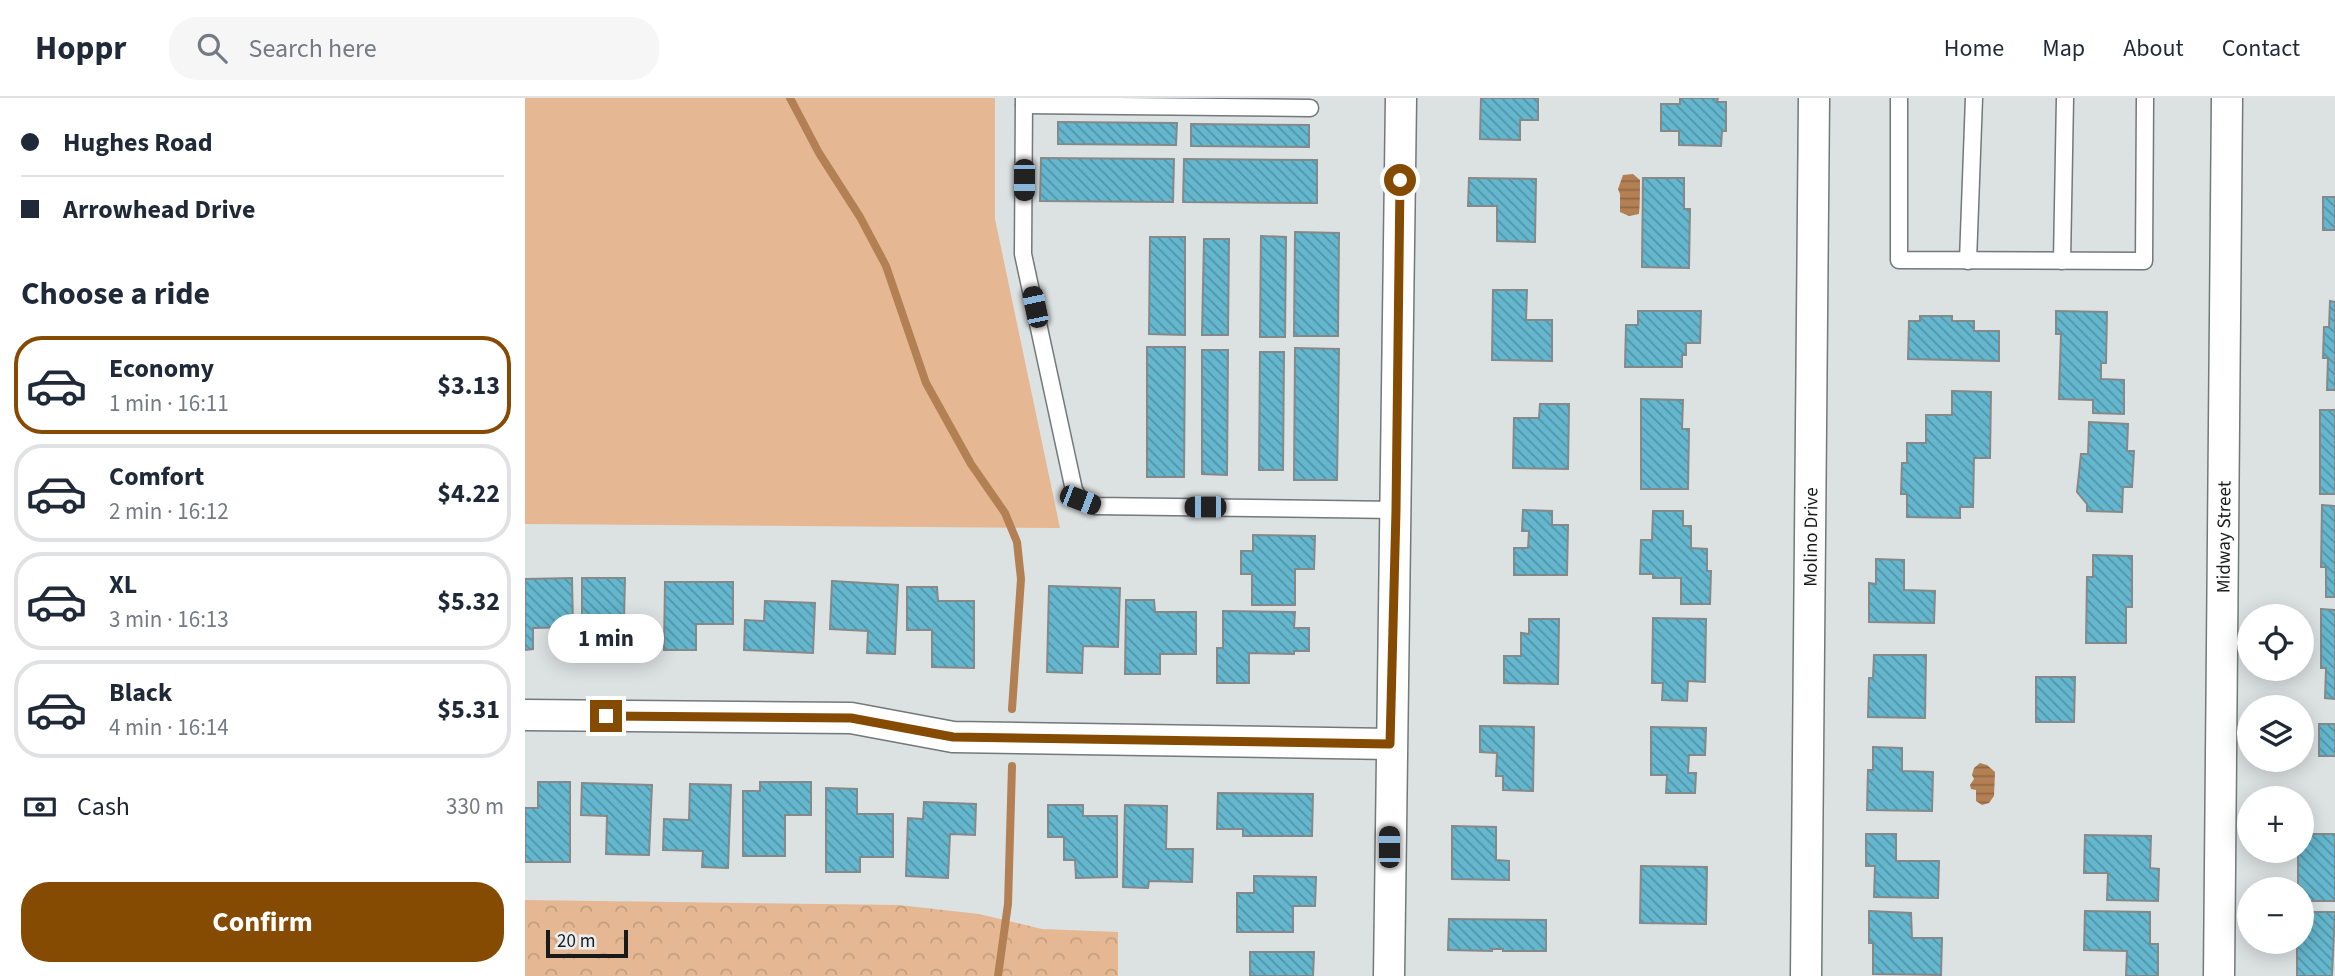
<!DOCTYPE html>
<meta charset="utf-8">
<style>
:root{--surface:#fff;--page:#f6f6f7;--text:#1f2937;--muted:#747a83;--line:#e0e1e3;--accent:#864b03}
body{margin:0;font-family:"Source Sans 3",sans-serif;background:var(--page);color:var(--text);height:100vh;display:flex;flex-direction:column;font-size:26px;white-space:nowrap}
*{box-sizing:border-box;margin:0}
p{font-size:23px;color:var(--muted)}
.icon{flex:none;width:38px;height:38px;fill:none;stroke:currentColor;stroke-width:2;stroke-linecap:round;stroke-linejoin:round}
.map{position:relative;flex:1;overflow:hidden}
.side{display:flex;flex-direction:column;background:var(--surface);width:525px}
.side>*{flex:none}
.banner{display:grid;align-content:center;height:154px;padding:0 21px;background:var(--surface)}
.controls{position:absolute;left:1712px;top:506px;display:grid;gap:14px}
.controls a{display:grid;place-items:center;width:77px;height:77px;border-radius:50%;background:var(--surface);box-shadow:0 4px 18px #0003;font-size:35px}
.scale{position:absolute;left:21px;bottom:18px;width:82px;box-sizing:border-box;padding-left:7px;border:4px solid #191b1b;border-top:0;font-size:19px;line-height:24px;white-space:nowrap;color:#191b1b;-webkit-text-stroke:5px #e9eef0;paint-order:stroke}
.end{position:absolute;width:32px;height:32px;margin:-16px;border:9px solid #864b03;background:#fff;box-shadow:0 0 0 4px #fff}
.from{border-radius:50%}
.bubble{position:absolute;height:49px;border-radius:24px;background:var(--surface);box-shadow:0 4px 18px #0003;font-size:23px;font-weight:700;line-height:49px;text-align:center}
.car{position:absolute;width:21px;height:42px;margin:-21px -10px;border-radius:9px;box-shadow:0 0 5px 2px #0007;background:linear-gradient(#222 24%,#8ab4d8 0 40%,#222 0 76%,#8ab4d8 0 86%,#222 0)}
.banner b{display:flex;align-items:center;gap:24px;height:66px;font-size:26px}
.banner b+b{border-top:2px solid var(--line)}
.banner i{width:18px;height:18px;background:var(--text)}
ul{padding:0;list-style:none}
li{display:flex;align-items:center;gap:21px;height:98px;margin:0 14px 10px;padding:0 7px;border:4px solid var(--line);border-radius:28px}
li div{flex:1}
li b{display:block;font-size:26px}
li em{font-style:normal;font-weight:700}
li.on{border-color:var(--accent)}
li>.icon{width:63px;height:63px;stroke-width:1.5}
h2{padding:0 21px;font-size:32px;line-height:84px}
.pay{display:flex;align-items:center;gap:18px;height:77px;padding:0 21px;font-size:26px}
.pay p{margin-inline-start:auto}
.button{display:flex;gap:14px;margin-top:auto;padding:14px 21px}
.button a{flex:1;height:80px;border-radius:28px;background:var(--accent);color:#fff;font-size:28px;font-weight:700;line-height:80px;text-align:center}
header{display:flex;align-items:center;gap:42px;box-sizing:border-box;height:98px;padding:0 35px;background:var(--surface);border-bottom:2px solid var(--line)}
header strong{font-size:33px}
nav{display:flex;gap:38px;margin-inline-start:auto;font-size:24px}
.search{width:490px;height:63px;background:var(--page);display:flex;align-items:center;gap:18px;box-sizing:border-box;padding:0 24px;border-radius:28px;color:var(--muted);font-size:26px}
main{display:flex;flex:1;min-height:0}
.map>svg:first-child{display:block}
</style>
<header>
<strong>Hoppr</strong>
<div class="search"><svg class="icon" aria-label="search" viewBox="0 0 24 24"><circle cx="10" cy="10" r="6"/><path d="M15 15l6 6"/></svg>Search here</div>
<nav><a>Home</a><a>Map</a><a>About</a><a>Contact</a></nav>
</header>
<main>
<section class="side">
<div class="banner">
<b><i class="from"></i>Hughes Road</b>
<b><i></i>Arrowhead Drive</b>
</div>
<h2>Choose a ride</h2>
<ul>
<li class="on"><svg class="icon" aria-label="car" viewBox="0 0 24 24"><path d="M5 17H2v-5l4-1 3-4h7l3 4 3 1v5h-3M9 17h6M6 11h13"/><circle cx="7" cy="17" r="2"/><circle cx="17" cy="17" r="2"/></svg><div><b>Economy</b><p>1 min · 16:11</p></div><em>$3.13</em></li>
<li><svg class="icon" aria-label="car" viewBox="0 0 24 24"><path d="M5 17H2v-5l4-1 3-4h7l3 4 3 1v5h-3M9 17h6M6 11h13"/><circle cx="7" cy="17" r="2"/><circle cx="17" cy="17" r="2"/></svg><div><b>Comfort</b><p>2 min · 16:12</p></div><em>$4.22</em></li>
<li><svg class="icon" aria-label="car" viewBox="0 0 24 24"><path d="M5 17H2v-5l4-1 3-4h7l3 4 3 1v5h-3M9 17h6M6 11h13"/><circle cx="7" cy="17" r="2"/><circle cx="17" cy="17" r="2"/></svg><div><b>XL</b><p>3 min · 16:13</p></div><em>$5.32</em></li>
<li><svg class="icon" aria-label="car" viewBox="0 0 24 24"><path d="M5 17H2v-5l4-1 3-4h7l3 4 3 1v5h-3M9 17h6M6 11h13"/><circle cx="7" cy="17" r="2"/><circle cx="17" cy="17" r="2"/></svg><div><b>Black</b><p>4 min · 16:14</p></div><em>$5.31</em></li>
</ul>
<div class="pay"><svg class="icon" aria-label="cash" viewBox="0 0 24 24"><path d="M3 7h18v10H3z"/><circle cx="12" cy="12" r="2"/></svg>Cash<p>330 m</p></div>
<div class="button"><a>Confirm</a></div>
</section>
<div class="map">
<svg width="1810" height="878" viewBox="0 0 1810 878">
<defs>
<pattern id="park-crowns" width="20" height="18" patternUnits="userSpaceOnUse" patternTransform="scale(1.75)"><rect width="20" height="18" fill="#e5b893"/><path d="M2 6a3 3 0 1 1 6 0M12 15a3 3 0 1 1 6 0" fill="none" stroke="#c49e7e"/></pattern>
<pattern id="water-rules" width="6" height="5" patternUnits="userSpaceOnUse" patternTransform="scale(1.75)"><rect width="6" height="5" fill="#b38054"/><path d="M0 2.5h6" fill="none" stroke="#916845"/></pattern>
<pattern id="building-back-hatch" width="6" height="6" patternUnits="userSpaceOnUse" patternTransform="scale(1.75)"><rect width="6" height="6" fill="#64b7ce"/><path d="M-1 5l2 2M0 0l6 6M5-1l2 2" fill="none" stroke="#5294a6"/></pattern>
</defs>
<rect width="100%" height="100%" fill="#dce1e2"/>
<path fill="#e5b893" d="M 0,0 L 470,0 L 470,121 L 535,430 L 0,426 Z"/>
<path fill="url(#park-crowns)" d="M 0,802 L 374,807 L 454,816 L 517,831 L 593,834 L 593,878 L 0,878 Z"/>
<g fill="url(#water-rules)">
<path d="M 1108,76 L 1115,82 C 1115,90 1115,111 1114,116 L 1104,118 L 1095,114 L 1095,96 L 1093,91 L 1098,77 Z"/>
<path d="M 1455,665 L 1462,667 L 1470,674 L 1469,698 L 1464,705 L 1457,707 L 1451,703 L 1451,692 L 1446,691 L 1445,687 L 1449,681 L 1447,677 L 1449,670 Z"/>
</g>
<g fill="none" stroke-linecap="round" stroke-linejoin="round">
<g stroke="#b38054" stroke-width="8">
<path d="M 265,0 L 294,55 L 335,119 L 361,168 L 401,285 L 446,366 L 480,415 L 492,444 L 496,481 L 487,611"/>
<path d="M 473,878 L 483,806 L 487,668"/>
</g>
</g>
<g fill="url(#building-back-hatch)" stroke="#85898a" stroke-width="2">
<path d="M 956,0 L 1013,0 L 1013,22 L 995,22 L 995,42 L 955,41 Z"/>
<path d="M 1155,0 L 1193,0 L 1192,4 L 1201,4 L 1201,33 L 1197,33 L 1196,48 L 1154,47 L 1154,33 L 1136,33 L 1136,6 L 1155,6 Z"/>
<path d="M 533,24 L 652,25 L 651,47 L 533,46 Z"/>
<path d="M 666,26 L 784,27 L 784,49 L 666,48 Z"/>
<path d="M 516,60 L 649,61 L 648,104 L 515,103 Z"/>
<path d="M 659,61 L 792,62 L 792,105 L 658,104 Z"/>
<path d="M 944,80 L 1011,81 L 1010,144 L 972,143 L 972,108 L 943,108 Z"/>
<path d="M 1118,80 L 1159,80 L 1159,111 L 1165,111 L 1164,170 L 1117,169 Z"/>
<rect x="1798" y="99" width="12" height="33"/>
<path d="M 770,134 L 814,135 L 813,238 L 769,238 Z"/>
<path d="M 736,138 L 761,139 L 760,239 L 735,239 Z"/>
<path d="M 625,139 L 660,139 L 660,237 L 624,236 Z"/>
<path d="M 679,141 L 704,141 L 703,237 L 677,237 Z"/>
<path d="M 968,192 L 1002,192 L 1001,222 L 1027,222 L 1027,263 L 967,262 Z"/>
<path d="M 1805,203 L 1810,204 L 1810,292 L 1802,292 L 1803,260 L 1798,260 L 1799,229 L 1804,229 Z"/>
<path d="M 1113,213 L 1176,213 L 1175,245 L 1161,245 L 1161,257 L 1157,257 L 1157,269 L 1100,269 L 1101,227 L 1113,227 Z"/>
<path d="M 1531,213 L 1582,214 L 1581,265 L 1576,265 L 1576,281 L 1599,282 L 1599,316 L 1568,315 L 1568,302 L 1534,301 L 1536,236 L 1531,236 Z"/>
<path d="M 1395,218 L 1427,218 L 1427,223 L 1449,223 L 1449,233 L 1474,233 L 1474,263 L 1383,261 L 1384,223 L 1395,223 Z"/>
<path d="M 622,249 L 660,249 L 659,379 L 622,379 Z"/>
<path d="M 770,250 L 814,251 L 812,382 L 769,382 Z"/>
<path d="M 677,252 L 703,252 L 702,377 L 677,376 Z"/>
<path d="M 735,254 L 759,254 L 758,372 L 734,372 Z"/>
<path d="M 1427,293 L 1466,294 L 1465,360 L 1449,360 L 1448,409 L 1435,409 L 1435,420 L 1382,419 L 1382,396 L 1376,396 L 1377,365 L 1382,365 L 1382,345 L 1401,345 L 1401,317 L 1427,317 Z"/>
<path d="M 1116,301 L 1158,302 L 1157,331 L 1164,331 L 1163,391 L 1116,391 Z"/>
<path d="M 1015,306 L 1044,306 L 1043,371 L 988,370 L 989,320 L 1014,320 Z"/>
<rect x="1795" y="312" width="15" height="84"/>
<path d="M 1564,324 L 1603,326 L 1602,353 L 1609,353 L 1607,389 L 1598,389 L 1597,414 L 1562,413 L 1562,406 L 1552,394 L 1556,356 L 1563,356 Z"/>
<path d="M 1797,407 L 1810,408 L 1810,499 L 1801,499 L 1801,469 L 1796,469 Z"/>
<path d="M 998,412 L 1027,413 L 1027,427 L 1043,427 L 1042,477 L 989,477 L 989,450 L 1003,450 L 1004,433 L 997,433 Z"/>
<path d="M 1128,413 L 1158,413 L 1158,428 L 1166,428 L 1166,450 L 1182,451 L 1182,473 L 1186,473 L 1185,506 L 1156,506 L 1156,480 L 1128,480 L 1128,476 L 1115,476 L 1116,442 L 1127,442 Z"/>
<path d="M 728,437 L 790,438 L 789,471 L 770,471 L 770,507 L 727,507 L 727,476 L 716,476 L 716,453 L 728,453 Z"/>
<path d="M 1568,457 L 1607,458 L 1607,509 L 1601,509 L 1601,545 L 1561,545 L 1562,479 L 1568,479 Z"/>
<path d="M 1351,461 L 1379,462 L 1379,492 L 1410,493 L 1409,525 L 1344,524 L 1344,485 L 1351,486 Z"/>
<path d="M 47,480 L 48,529 L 8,530 L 8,551 L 0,552 L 0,481 Z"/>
<path d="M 57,480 L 100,480 L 99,522 L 126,523 L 126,553 L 76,552 L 76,545 L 57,545 Z"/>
<path d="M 307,483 L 373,487 L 370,556 L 342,555 L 343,533 L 305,531 Z"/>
<path d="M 140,484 L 208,484 L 208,526 L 171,526 L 171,552 L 139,552 Z"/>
<path d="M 524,488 L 595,490 L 593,549 L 558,548 L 557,575 L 522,574 Z"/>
<path d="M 382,489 L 412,489 L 413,503 L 449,503 L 449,570 L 407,569 L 407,532 L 382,532 Z"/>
<path d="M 601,502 L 629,502 L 630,514 L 671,514 L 671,556 L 635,556 L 635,576 L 600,576 Z"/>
<path d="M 240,503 L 290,505 L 288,555 L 219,552 L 220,522 L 239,523 Z"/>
<path d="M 1796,511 L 1810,512 L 1810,601 L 1800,600 L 1801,570 L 1796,570 Z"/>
<path d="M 698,513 L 770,514 L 769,530 L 784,530 L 784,553 L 769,553 L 769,556 L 724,555 L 724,585 L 692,585 L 692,550 L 698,550 Z"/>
<path d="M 1128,520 L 1181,521 L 1180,584 L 1163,583 L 1162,603 L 1137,602 L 1138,585 L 1127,585 Z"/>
<path d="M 1004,521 L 1034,521 L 1033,586 L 979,585 L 979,558 L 996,558 L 996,535 L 1004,536 Z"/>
<path d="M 1349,557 L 1401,557 L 1400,620 L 1343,619 L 1344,580 L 1348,580 Z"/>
<path d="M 1511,579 L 1550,579 L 1549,624 L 1511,624 Z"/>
<rect x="1794" y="626" width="16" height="32"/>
<path d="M 955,628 L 1009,629 L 1008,693 L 978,692 L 978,678 L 971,678 L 972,655 L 955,654 Z"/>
<path d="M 1126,629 L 1181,630 L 1180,657 L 1164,657 L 1163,675 L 1171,675 L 1170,695 L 1141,695 L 1142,677 L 1126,677 Z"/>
<path d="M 1348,649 L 1377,650 L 1377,673 L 1408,674 L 1407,713 L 1342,712 L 1343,672 L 1348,672 Z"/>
<path d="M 13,684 L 45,684 L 45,764 L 0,764 L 0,710 L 13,710 Z"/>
<path d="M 235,684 L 286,684 L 286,717 L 260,717 L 260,758 L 218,758 L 218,693 L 235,693 Z"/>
<path d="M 57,685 L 127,687 L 124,757 L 81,756 L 82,718 L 56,717 Z"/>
<path d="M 165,686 L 206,687 L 203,770 L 177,769 L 178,753 L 138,752 L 139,721 L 164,722 Z"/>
<path d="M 301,690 L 332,691 L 332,716 L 368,716 L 368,759 L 335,759 L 335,774 L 301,774 Z"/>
<path d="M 693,695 L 788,696 L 787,738 L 718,738 L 718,731 L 692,731 Z"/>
<path d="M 399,704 L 451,706 L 450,737 L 425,736 L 423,780 L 381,778 L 383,720 L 398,721 Z"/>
<path d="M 523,707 L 558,707 L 558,718 L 592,718 L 592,779 L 551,780 L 550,762 L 539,762 L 539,739 L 523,739 Z"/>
<path d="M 600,707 L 642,708 L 641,751 L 668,751 L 667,784 L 624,783 L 623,790 L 598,789 Z"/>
<path d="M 927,728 L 971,729 L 971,762 L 984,763 L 984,782 L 927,781 Z"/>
<path d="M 1341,736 L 1371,736 L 1371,763 L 1414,763 L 1413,800 L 1349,799 L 1350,768 L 1341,768 Z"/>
<path d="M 1776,736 L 1810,736 L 1810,803 L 1776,803 L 1776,791 L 1773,791 L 1773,752 L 1776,752 Z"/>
<path d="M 1560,737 L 1626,738 L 1625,770 L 1634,771 L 1633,803 L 1582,802 L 1583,775 L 1559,775 Z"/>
<path d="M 1116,768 L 1182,769 L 1181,826 L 1115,825 Z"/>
<path d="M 729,778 L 791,779 L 790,808 L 768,808 L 768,834 L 712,834 L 712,795 L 729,795 Z"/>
<path d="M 1344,813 L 1386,815 L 1387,840 L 1417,840 L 1416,877 L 1348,876 L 1348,845 L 1344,845 Z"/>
<path d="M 1560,813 L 1625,814 L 1625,846 L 1633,846 L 1633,878 L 1601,878 L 1602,853 L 1559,852 Z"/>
<path d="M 1776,814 L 1810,814 L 1807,878 L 1772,878 L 1772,844 L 1776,844 Z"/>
<path d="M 924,821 L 1021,822 L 1021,853 L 978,853 L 978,851 L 967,851 L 967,853 L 923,852 Z"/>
<path d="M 725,854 L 789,854 L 788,878 L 725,878 Z"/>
</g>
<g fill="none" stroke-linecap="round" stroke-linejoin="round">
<defs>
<g id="lane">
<path d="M 499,0 L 498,156 L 549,392 L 555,402 L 570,408 L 871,412"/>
<path d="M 1374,0 L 1374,162 L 1619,163 L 1620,0"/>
<path d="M 499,7 L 785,10"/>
<path d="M 1443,163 L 1449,0"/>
<path d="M 1537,163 L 1540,0"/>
</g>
<g id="street">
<path d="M 0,617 L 326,620 L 428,639 L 865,646"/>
<path d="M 864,878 L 876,0"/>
<path id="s1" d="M 1281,878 L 1289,0"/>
<path id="s2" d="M 1694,878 L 1702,0"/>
</g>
</defs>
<use href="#lane" stroke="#737879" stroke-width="19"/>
<use href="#street" stroke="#737879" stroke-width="33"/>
<use href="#lane" stroke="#fff" stroke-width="16"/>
<use href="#street" stroke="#fff" stroke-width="30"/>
</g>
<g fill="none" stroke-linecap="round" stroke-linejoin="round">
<path stroke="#864b03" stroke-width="9" d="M 81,618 L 326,620 L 428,639 L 865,646 L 871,412 L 875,82"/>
</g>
<g text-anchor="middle" stroke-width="5" stroke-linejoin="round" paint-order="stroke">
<g font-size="19" fill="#191b1b" stroke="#e9eef0">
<text dy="7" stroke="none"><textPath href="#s1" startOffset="439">Molino Drive</textPath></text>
<text dy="7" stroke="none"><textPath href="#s2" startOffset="439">Midway Street</textPath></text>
</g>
</g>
</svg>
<div class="controls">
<a><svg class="icon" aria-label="locate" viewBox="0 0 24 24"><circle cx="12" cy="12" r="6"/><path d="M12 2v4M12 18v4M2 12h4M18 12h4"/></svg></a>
<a><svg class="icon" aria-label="layers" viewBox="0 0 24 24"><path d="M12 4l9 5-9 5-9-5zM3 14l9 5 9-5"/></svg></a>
<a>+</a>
<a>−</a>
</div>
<div class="scale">20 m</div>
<i class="end from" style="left:875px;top:82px"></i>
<i class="end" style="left:81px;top:618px"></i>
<div class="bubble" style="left:23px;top:516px;width:116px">1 min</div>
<i class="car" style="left:499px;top:82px;rotate:180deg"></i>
<i class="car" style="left:510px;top:209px;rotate:348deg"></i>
<i class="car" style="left:555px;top:402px;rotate:111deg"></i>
<i class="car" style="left:680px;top:409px;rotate:270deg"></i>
<i class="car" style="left:864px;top:749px;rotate:0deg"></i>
</div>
</main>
